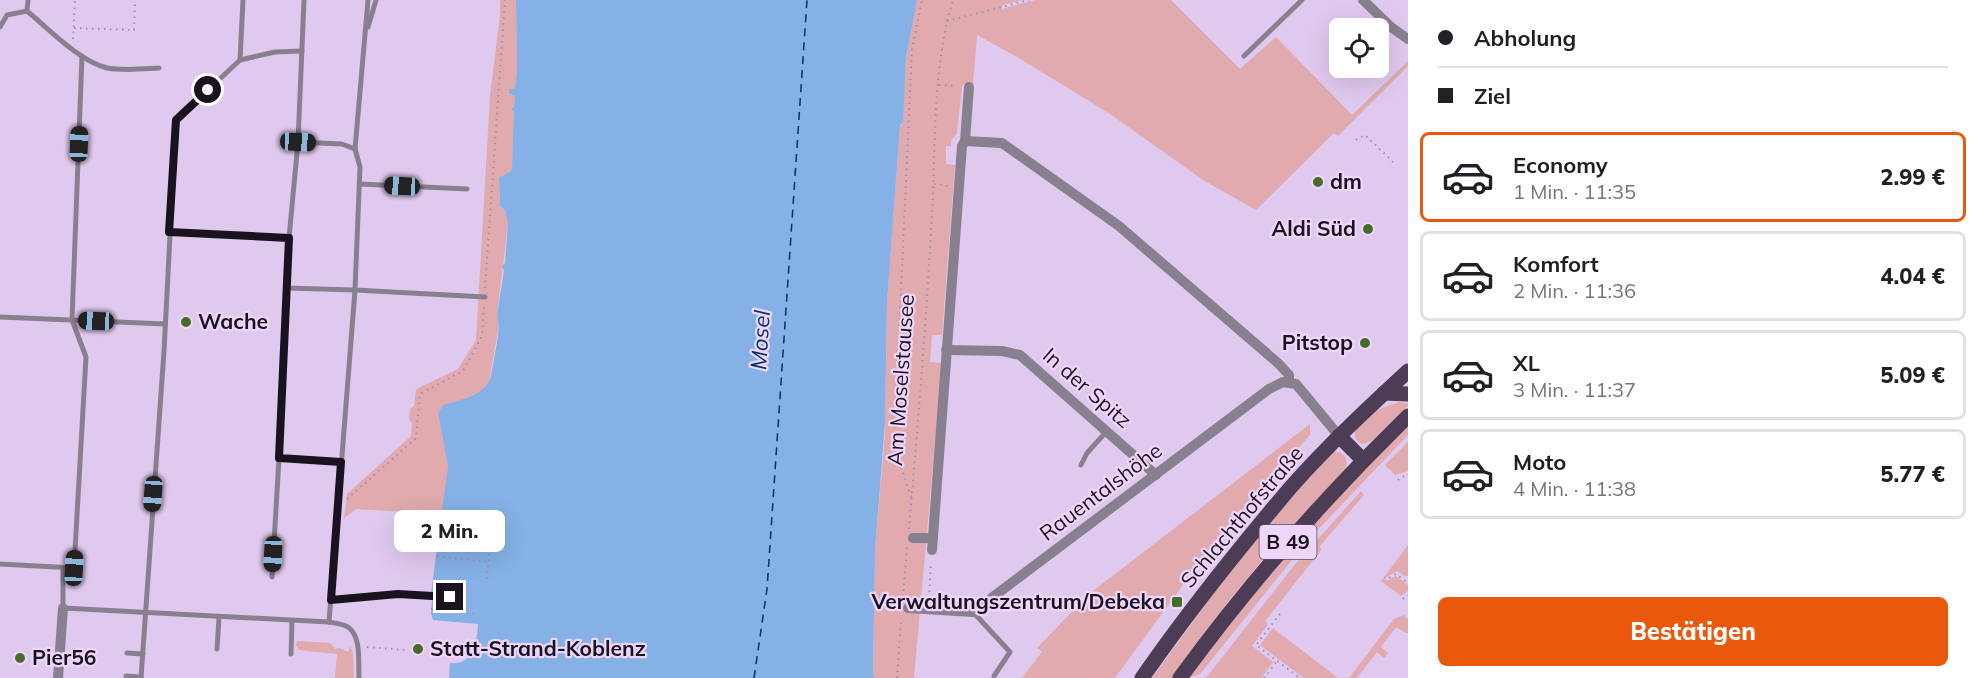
<!DOCTYPE html>
<html lang="de">
<meta charset="utf-8">
<style>
:root{--surface:#fff;--page:#f2f2f2;--text:#202124;--muted:#757577;--line:#e0e0e0;--accent:#ea580c}
body{margin:0;font-family:Mulish,sans-serif;background:var(--page);color:var(--text);height:100vh;display:flex;flex-direction:column;font-size:22px;white-space:nowrap}
*{box-sizing:border-box;margin:0}
p{font-size:20px;color:var(--muted)}
.icon{flex:none;width:33px;height:33px;fill:none;stroke:currentColor;stroke-width:2;stroke-linecap:round;stroke-linejoin:round}
.map{position:relative;flex:1;overflow:hidden}
.side{display:flex;flex-direction:column;background:var(--surface);width:570px}
.side>*{flex:none}
.top-card{display:grid;align-content:center;height:132px;padding:0 30px;background:var(--surface)}
.fabs{position:absolute;left:1329px;top:18px;display:grid;gap:12px}
.fabs a{display:grid;place-items:center;width:60px;height:60px;border-radius:9px;background:var(--surface);box-shadow:0 6px 24px #0002;font-size:30px}
.end{position:absolute;width:27px;height:27px;margin:-14px;border:8px solid #1a121f;background:#fff;box-shadow:0 0 0 3px #fff}
.from{border-radius:50%}
.bubble{position:absolute;height:42px;border-radius:9px;background:var(--surface);box-shadow:0 6px 24px #0002;font-size:20px;font-weight:800;line-height:42px;text-align:center}
.car{position:absolute;width:18px;height:36px;margin:-18px -9px;border-radius:8px;box-shadow:0 0 4px 2px #0007;background:linear-gradient(#222 24%,#8ab4d8 0 40%,#222 0 76%,#8ab4d8 0 86%,#222 0)}
.top-card b{display:flex;align-items:center;gap:21px;height:57px;font-size:22px}
.top-card b+b{border-top:2px solid var(--line)}
.top-card i{width:15px;height:15px;background:var(--text)}
ul{padding:0;list-style:none}
li{display:flex;align-items:center;gap:18px;height:90px;margin:0 12px 9px;padding:0 18px;border:3px solid var(--line);border-radius:9px}
li div{flex:1}
li b{display:block;font-size:22px}
li em{font-style:normal;font-weight:800}
li.current{border-color:var(--accent)}
li>.icon{width:54px;height:54px;stroke-width:1.5}
.cta{display:flex;gap:12px;margin-top:auto;padding:12px 30px}
.cta a{flex:1;height:69px;border-radius:9px;background:var(--accent);color:#fff;font-size:24px;font-weight:800;line-height:69px;text-align:center}
main{display:flex;flex:1;min-height:0}
.map>svg:first-child{display:block}
</style>
<main>
<div class="map">
<svg width="1408" height="678" viewBox="0 0 1408 678">
<rect width="100%" height="100%" fill="#e0c9ee"/>
<g fill="#e0aaae">
<path d="M 500,0 L 516,0 L 517,69 L 515,88 L 509,89 L 515,96 L 512,166 L 511,171 L 499,179 L 500,206 L 505,210 L 508,223 L 497,315 L 499,319 L 498,330 L 489,382 L 483,390 L 471,397 L 450,403 L 438,414 L 448,466 L 443,514 L 356,509 L 344,518 L 347,494 L 411,436 L 412,423 L 409,419 L 410,409 L 414,406 L 416,389 L 458,369 L 476,340 L 490,96 L 500,15 Z"/>
<path d="M 917,0 L 1022,0 L 1003,5 L 1001,9 L 1035,0 L 1171,0 L 1240,69 L 1276,37 L 1352,115 L 1408,61 L 1408,66 L 1338,136 L 1334,133 L 1256,210 L 1203,180 L 1110,114 L 1019,58 L 977,35 L 973,84 L 967,83 L 962,86 L 957,133 L 951,141 L 951,146 L 946,146 L 946,164 L 955,165 L 942,335 L 932,335 L 930,362 L 942,363 L 914,678 L 876,678 L 873,676 L 875,550 L 885,434 L 887,302 L 900,126 L 902,125 L 906,57 Z"/>
<path d="M 1399,402 L 1408,403 L 1408,406 L 1371,441 L 1363,444 C 1356,442 1354,437 1355,430 L 1377,410 Z"/>
<path d="M 1310,424 L 1310,435 L 1215,541 L 1115,678 L 1022,678 L 1042,652 L 1037,648 L 1089,594 Z"/>
<path d="M 1408,424 L 1408,435 L 1308,540 L 1200,674 L 1188,678 L 1223,631 L 1314,520 Z"/>
<path d="M 1408,442 L 1408,471 L 1395,475 L 1385,465 Z"/>
<path d="M 1332,452 C 1341,451 1345,454 1347,463 L 1345,469 L 1269,552 L 1227,603 L 1173,678 L 1152,678 L 1246,549 Z"/>
<path d="M 1361,491 L 1364,495 L 1319,547 L 1322,549 L 1265,621 L 1268,624 L 1252,646 L 1273,662 L 1261,678 L 1206,678 L 1292,568 Z"/>
<path d="M 1408,545 L 1408,576 L 1405,576 L 1397,571 L 1387,577 L 1385,576 Z"/>
<path d="M 1396,576 L 1408,585 L 1408,591 L 1401,596 L 1381,581 L 1383,578 L 1387,581 Z"/>
<path d="M 1404,615 L 1408,619 L 1408,633 L 1406,633 L 1396,627 L 1381,647 L 1388,653 L 1384,658 L 1377,652 L 1357,678 L 1349,678 L 1394,619 Z"/>
<path d="M 1273,628 L 1338,678 L 1304,678 L 1260,645 Z"/>
<path d="M 297,641 L 330,643 L 335,649 L 340,648 L 348,652 L 350,646 L 353,653 L 354,678 L 335,678 L 337,654 L 299,650 L 296,645 Z"/>
</g>
<path fill="#85b1e6" d="M 516,0 L 917,0 L 906,57 L 903,122 L 900,126 L 887,302 L 885,423 L 875,550 L 873,671 L 873,676 L 876,678 L 449,678 L 450,663 C 473,666 477,642 478,624 L 433,620 L 431,614 L 432,600 L 415,598 L 416,592 L 431,593 L 448,466 L 438,414 L 443,405 C 461,399 485,397 491,376 C 493,361 502,328 497,315 L 504,271 L 502,266 L 505,263 L 508,223 L 505,210 L 500,206 L 499,178 L 511,171 L 512,166 L 514,111 L 511,109 L 514,107 L 515,96 L 509,93 L 509,89 L 515,88 L 517,69 Z"/>
<g fill="none" stroke-linecap="round" stroke-linejoin="round">
<path stroke="#033362" stroke-width="1.5" stroke-dasharray="8 6" stroke-linecap="butt" d="M 754,678 L 767,589 L 807,0"/>
<g stroke="#a18fad" stroke-width="2" stroke-dasharray="1.5 4.5" stroke-linecap="butt">
<path d="M 947,21 L 1029,0"/>
<path d="M 74,28 L 134,30 L 135,0"/>
<path d="M 73,39 L 75,0"/>
<path d="M 939,85 L 957,86"/>
<path d="M 1356,140 L 1365,135 L 1393,162"/>
<path d="M 934,184 L 948,186"/>
<path d="M 485,288 L 505,0"/>
<path d="M 1398,480 L 1401,477 L 1408,475"/>
<path d="M 911,497 L 894,445 L 912,49 L 922,0"/>
<path d="M 347,499 L 416,438 L 420,394 L 463,371 L 482,336 L 484,306"/>
<path d="M 909,529 C 918,425 926,321 932,216 C 936,144 932,70 953,0"/>
<path d="M 437,556 L 489,562"/>
<path d="M 1384,577 L 1387,579 L 1396,574 L 1408,583"/>
<path d="M 487,579 L 490,545"/>
<path d="M 903,597 L 907,546"/>
<path d="M 929,598 L 931,562"/>
<path d="M 1403,599 L 1408,595"/>
<path d="M 431,609 L 477,614"/>
<path d="M 1280,614 L 1256,645 L 1300,678"/>
<path d="M 367,647 L 406,650"/>
<path d="M 897,678 L 901,618"/>
<path d="M 1264,678 L 1277,661"/>
</g>
<g stroke="#89808f" stroke-width="5">
<path d="M 28,0 L 27,11 C 49,29 79,61 107,68 C 124,71 141,69 159,68"/>
<path d="M 0,27 L 7,15 L 27,11"/>
<path d="M 368,27 L 376,0"/>
<path d="M 1244,56 L 1302,0"/>
<path d="M 240,60 L 243,0"/>
<path d="M 298,142 L 342,144 L 355,149 L 360,167 L 355,290 L 485,297"/>
<path d="M 355,149 L 368,0"/>
<path d="M 360,184 L 467,189"/>
<path d="M 169,232 L 289,238"/>
<path d="M 286,288 L 355,290 L 329,622"/>
<path d="M 0,317 L 165,324"/>
<path d="M 279,458 L 341,462"/>
<path d="M 1081,465 L 1087,453 L 1107,431"/>
<path d="M 0,564 L 74,568 L 86,357 L 72,320 L 82,56"/>
<path d="M 63,568 L 63,608 L 329,622 C 335,623 343,624 348,627 C 362,637 358,663 359,678"/>
<path d="M 272,577 L 279,458 L 289,238 L 298,142 L 304,0"/>
<path d="M 331,600 L 398,594 L 450,597"/>
<path d="M 973,612 L 1010,652 L 994,676"/>
<path d="M 217,649 L 219,618"/>
<path d="M 127,653 L 143,654"/>
<path d="M 291,654 L 292,621"/>
<path d="M 126,676 L 141,677"/>
<path d="M 141,678 L 164,351 L 176,120 L 240,60 L 275,52 L 302,51"/>
</g>
<g stroke="#89808f" stroke-width="10">
<path d="M 1363,0 L 1391,27 L 1408,39"/>
<path d="M 965,141 L 1002,143 L 1119,226 L 1279,364 L 1289,375 L 1289,382"/>
<path d="M 946,350 L 1002,351 L 1020,355 L 1156,475"/>
<path d="M 913,538 L 933,538"/>
<path d="M 932,550 L 962,146 L 965,141 L 969,87"/>
<path d="M 908,608 L 973,612 L 1269,389 L 1283,382 L 1296,384 L 1339,436"/>
<path d="M 58,678 L 63,608"/>
</g>
<g stroke="#4d3c56" stroke-width="15">
<path d="M 1384,393 L 1408,394"/>
<path d="M 1339,436 L 1363,460"/>
<path d="M 1142,678 C 1188,612 1239,548 1291,487 C 1327,446 1368,408 1408,371"/>
<path d="M 1180,678 C 1250,582 1323,499 1408,416"/>
</g>
</g>
<g fill="none" stroke-linecap="round" stroke-linejoin="round">
<path stroke="#1a121f" stroke-width="8" d="M 208,90 L 176,120 L 169,232 L 289,238 L 279,458 L 341,462 L 331,600 L 398,594 L 450,597"/>
</g>
<g fill="#466d28" stroke="#eed6fb" stroke-width="2">
<circle cx="1318" cy="182" r="6"/>
<circle cx="1368" cy="229" r="6"/>
<circle cx="186" cy="322" r="6"/>
<circle cx="1365" cy="343" r="6"/>
<rect x="1171" y="596" width="12" height="12" rx="3"/>
<circle cx="418" cy="649" r="6"/>
<circle cx="20" cy="658" r="6"/>
</g>
<g text-anchor="middle" stroke-width="4.5" stroke-linejoin="round" paint-order="stroke">
<rect fill="#eed6fb" stroke="#5a4d61" stroke-width="1.5" x="1259.5" y="525" width="57" height="34" rx="4.5"/>
<g font-size="20" font-weight="bold" fill="#1a121f">
<text x="1288" y="549">B 49</text>
</g>
<g font-size="21" font-weight="bold" fill="#1a121f" stroke="#eed6fb" text-anchor="start">
<text x="1330" y="189">dm</text>
<text x="1356" y="236" text-anchor="end">Aldi Süd</text>
<text x="198" y="329">Wache</text>
<text x="1353" y="350" text-anchor="end">Pitstop</text>
<text x="1165" y="609" text-anchor="end">Verwaltungszentrum/Debeka</text>
<text x="430" y="656">Statt-Strand-Koblenz</text>
<text x="32" y="665">Pier56</text>
</g>
<g font-size="21" fill="#1a121f" stroke="#eed6fb">
<text transform="translate(901 380) rotate(-86)" y="7">Am Moselstausee</text>
<text transform="translate(1087 388) rotate(41)" y="7">In der Spitz</text>
<text transform="translate(1101 492) rotate(-37)" y="7">Rauentalshöhe</text>
<text transform="translate(1242 517) rotate(-50)" y="7">Schlachthofstraße</text>
</g>
<g font-size="22" font-style="italic" fill="#033362" stroke="#eed6fb">
<text transform="translate(760 340) rotate(-86)" y="8">Mosel</text>
</g>
</g>
</svg>
<div class="fabs">
<a><svg class="icon" aria-label="locate" viewBox="0 0 24 24"><circle cx="12" cy="12" r="6"/><path d="M12 2v4M12 18v4M2 12h4M18 12h4"/></svg></a>
</div>
<i class="end from" style="left:208px;top:90px"></i>
<i class="end" style="left:450px;top:597px"></i>
<div class="bubble" style="left:394px;top:510px;width:111px">2 Min.</div>
<i class="car" style="left:298px;top:142px;rotate:93deg"></i>
<i class="car" style="left:79px;top:144px;rotate:2deg"></i>
<i class="car" style="left:402px;top:186px;rotate:273deg"></i>
<i class="car" style="left:96px;top:321px;rotate:272deg"></i>
<i class="car" style="left:153px;top:494px;rotate:184deg"></i>
<i class="car" style="left:273px;top:554px;rotate:183deg"></i>
<i class="car" style="left:74px;top:568px;rotate:3deg"></i>
</div>
<section class="side">
<div class="top-card">
<b><i class="from"></i>Abholung</b>
<b><i></i>Ziel</b>
</div>
<ul>
<li class="current"><svg class="icon" aria-label="car" viewBox="0 0 24 24"><path d="M5 17H2v-5l4-1 3-4h7l3 4 3 1v5h-3M9 17h6M6 11h13"/><circle cx="7" cy="17" r="2"/><circle cx="17" cy="17" r="2"/></svg><div><b>Economy</b><p>1 Min. · 11:35</p></div><em>2.99 €</em></li>
<li><svg class="icon" aria-label="car" viewBox="0 0 24 24"><path d="M5 17H2v-5l4-1 3-4h7l3 4 3 1v5h-3M9 17h6M6 11h13"/><circle cx="7" cy="17" r="2"/><circle cx="17" cy="17" r="2"/></svg><div><b>Komfort</b><p>2 Min. · 11:36</p></div><em>4.04 €</em></li>
<li><svg class="icon" aria-label="car" viewBox="0 0 24 24"><path d="M5 17H2v-5l4-1 3-4h7l3 4 3 1v5h-3M9 17h6M6 11h13"/><circle cx="7" cy="17" r="2"/><circle cx="17" cy="17" r="2"/></svg><div><b>XL</b><p>3 Min. · 11:37</p></div><em>5.09 €</em></li>
<li><svg class="icon" aria-label="car" viewBox="0 0 24 24"><path d="M5 17H2v-5l4-1 3-4h7l3 4 3 1v5h-3M9 17h6M6 11h13"/><circle cx="7" cy="17" r="2"/><circle cx="17" cy="17" r="2"/></svg><div><b>Moto</b><p>4 Min. · 11:38</p></div><em>5.77 €</em></li>
</ul>
<div class="cta"><a>Bestätigen</a></div>
</section>
</main>
